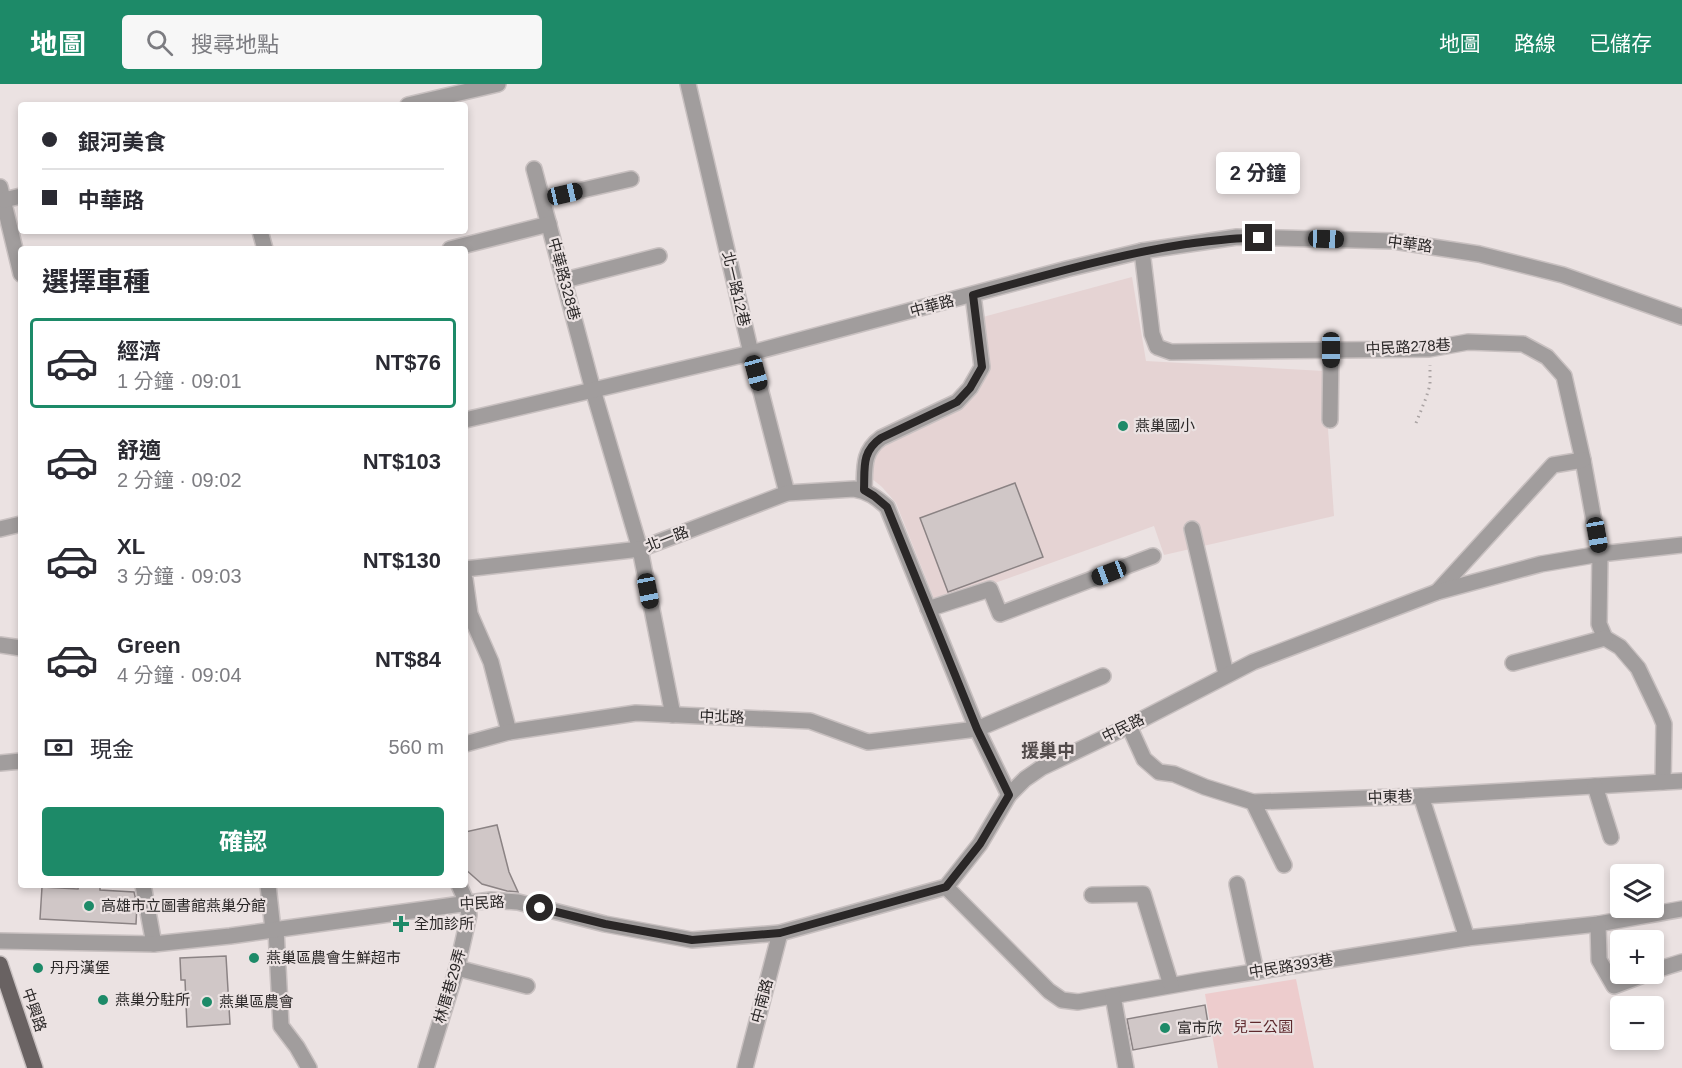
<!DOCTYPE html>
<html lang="zh-TW">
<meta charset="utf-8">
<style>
:root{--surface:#fff;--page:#f7f7f7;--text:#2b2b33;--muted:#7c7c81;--line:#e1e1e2;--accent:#1d8a68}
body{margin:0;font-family:Arial,"Noto Sans TC",sans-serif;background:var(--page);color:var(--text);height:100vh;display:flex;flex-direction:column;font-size:22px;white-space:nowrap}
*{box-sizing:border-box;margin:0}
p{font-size:20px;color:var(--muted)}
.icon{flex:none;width:33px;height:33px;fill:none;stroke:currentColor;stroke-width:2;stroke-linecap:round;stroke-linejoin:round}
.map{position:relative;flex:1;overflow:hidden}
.details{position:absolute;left:18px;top:162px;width:450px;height:642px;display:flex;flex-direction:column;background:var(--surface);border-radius:6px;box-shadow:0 3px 9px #0003}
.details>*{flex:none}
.top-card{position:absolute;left:18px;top:18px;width:450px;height:132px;border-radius:6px;box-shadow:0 3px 9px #0003;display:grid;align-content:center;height:132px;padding:0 24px;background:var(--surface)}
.tools{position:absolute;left:1610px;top:780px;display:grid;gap:12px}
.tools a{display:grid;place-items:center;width:54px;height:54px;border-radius:6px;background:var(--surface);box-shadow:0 3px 9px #0003;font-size:30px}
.end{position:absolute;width:27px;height:27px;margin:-14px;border:8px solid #2a2727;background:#fff;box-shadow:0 0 0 3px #fff}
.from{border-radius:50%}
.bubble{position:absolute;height:42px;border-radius:6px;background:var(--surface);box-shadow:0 3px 9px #0003;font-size:20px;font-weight:700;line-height:42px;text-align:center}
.car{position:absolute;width:18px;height:36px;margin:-18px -9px;border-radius:8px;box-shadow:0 0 4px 2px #0007;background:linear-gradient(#222 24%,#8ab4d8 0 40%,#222 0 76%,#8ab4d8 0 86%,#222 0)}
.top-card b{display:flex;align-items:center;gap:21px;height:57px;font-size:22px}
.top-card b+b{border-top:2px solid var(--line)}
.top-card i{width:15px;height:15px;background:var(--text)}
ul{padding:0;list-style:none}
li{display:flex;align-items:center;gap:18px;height:90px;margin:0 12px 9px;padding:0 12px;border:3px solid transparent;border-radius:6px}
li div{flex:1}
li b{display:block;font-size:22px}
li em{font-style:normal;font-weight:700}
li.current{border-color:var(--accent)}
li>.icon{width:54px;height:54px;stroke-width:1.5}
h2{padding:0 24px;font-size:27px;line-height:72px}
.pay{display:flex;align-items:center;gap:15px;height:66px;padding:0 24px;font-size:22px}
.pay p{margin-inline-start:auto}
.action{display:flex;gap:12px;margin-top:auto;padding:12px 24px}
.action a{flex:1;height:69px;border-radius:6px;background:var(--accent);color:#fff;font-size:24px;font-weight:700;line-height:69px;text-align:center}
header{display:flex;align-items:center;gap:36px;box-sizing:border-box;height:84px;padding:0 30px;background:var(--accent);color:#fff}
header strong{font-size:28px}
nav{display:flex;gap:33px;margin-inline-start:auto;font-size:21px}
.search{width:420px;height:54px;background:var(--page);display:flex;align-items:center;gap:15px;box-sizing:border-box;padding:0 21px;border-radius:6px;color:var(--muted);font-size:22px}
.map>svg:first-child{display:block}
</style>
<header>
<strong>地圖</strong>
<div class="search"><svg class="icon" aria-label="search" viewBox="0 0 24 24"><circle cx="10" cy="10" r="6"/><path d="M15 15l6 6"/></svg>搜尋地點</div>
<nav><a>地圖</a><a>路線</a><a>已儲存</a></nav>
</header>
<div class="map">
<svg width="1682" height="984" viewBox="0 0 1682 984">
<rect width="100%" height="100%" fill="#ebe2e2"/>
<path fill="#e5d3d3" d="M 1132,193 L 1146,277 L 1324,287 L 1334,432 L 1164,471 L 1154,442 L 936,520 L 896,419 L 882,403 L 871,394 L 876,358 L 959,326 L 990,287 L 983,233 Z"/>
<path fill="#edcccd" d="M 1296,895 L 1314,984 L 1218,984 L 1205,910 Z"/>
<g fill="#d0c7c7" stroke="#8b8384" stroke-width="1.5">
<path d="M 1015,399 L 1043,473 L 948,508 L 920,434 Z"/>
<path d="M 497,741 L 509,788 L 518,808 L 507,807 L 482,800 L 465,785 L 465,748 Z"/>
<path d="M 79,801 L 100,801 L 100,806 L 134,808 L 137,820 L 136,840 L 40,835 L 42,803 L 78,805 Z"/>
<path d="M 226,872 L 230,940 L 187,943 L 185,896 L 181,896 L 180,874 Z"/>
<path d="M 1205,921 L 1210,952 L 1133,966 L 1127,935 Z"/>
</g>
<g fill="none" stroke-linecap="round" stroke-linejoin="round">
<defs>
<g id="minor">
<path d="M 688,0 L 751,269 L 787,409"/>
<path d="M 408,21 L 498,0"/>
<path d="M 534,85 L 593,306 L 640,465 L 673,631"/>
<path d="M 0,103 L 21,190"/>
<path d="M 543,115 L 631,95"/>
<path d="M 4,116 L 21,112"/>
<path d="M 260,147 L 265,165"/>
<path d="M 450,165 L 549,140"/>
<path d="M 1142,167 L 1152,250 L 1157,263 L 1171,268 L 1429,265 L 1468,258 L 1523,260 L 1547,273 L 1564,292 L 1583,376 L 1600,470 L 1599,540 L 1605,554 L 1620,563 L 1638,584 L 1660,630 L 1664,640 L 1663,698"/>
<path d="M 565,196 L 659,172"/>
<path d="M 465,336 L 751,269 L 1067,185 L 1142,167 L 1237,153 L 1393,157 L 1479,170 L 1563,191 L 1682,233"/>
<path d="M 1330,336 L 1331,266"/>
<path d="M 864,406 C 865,384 862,368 881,354 L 957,318 L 970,304 L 982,283 L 973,211"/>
<path d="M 0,445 L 21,440"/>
<path d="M 1192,445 L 1226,590"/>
<path d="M 465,485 L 640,465 L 787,409 L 854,405 C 868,407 877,414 887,423 L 977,645 L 1009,711"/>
<path d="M 465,495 L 470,530 L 491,578 L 509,648"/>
<path d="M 1437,508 L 1553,381 L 1583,376"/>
<path d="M 928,525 L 990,505 L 1000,530 L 1153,472"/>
<path d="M 0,561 L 21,564"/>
<path d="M 1513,579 L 1605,554"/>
<path d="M 1129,642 L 1144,675 L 1159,688 L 1174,690 L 1205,703 L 1253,718 L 1421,712 L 1682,697"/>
<path d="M 465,660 L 509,648 L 636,629 L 810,637 L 868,658 L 977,645 L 1103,592"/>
<path d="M 0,679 L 21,677"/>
<path d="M 1595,702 L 1611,753"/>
<path d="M 1421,712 L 1467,854"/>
<path d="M 1253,718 L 1284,781"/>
<path d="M 1237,800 L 1256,888"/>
<path d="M 143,801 L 154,860"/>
<path d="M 268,801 L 273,846"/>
<path d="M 946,803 L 1049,907 L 1062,916 L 1078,918 L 1203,896 L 1467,854 L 1598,840 L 1682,825"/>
<path d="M 1092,811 L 1143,810 L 1171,901"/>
<path d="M 1598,840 L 1599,876 L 1614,902 L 1646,890"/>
<path d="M 276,845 L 281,942 L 297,963 L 309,984"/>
<path d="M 0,857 L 154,860 L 230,852 L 491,816 L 518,818 L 605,840 L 692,856 L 780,849 L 946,803 L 980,760 L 1009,711 L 1025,695 L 1041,684 L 1129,642 L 1253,578 L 1437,508 L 1541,480 L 1600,470 L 1682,461"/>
<path d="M 457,884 L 527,902"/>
<path d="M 1653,887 L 1682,878"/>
<path d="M 1113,912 L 1126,984"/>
<path d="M 426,984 L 457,884 L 469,831 L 467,819 L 459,801"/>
<path d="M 745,984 L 780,849"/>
</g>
<path id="major" d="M 0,880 L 35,984"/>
</defs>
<use href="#minor" stroke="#c8c0c0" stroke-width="18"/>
<use href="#major" stroke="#c8c0c0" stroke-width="18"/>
<path stroke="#a9a2a2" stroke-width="3" stroke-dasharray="1.5 4.5" stroke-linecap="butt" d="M 1416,339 L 1426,314 L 1430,301 L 1430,281"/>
<use href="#minor" stroke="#a19d9d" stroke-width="15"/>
<use href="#major" stroke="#696262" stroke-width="15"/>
</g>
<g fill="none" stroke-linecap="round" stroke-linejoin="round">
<path stroke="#2a2727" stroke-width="8" d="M 540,824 L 605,840 L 692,856 L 780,849 L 946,803 L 980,760 L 1009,711 L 977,645 L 887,423 L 874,412 L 864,406 C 865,384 861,368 881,354 L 957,318 L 970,304 L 982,283 L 973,211 C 1043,192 1114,171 1186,160 C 1211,157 1234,153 1259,154"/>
</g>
<g fill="#1d8a68" stroke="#ebe2e2" stroke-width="2">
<circle cx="1123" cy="342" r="6"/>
<circle cx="89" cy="822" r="6"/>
<path d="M398 831h6v6h6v6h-6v6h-6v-6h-6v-6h6z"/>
<circle cx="254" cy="874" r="6"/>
<circle cx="38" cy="884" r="6"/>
<circle cx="103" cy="916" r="6"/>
<circle cx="207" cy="918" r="6"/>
<circle cx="1165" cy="944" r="6"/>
</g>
<g text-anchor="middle" stroke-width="4.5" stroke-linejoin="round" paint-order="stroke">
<g font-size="15" fill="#2a2727" stroke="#ebe2e2">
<text transform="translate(1410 160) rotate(7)" y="5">中華路</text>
<text transform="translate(564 195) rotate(75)" y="5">中華路328巷</text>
<text transform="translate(736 205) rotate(77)" y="5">北一路12巷</text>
<text transform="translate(932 222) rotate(-15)" y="5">中華路</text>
<text transform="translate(1408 263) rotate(-3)" y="5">中民路278巷</text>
<text transform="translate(667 455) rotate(-21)" y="5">北一路</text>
<text transform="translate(722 633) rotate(2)" y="5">中北路</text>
<text transform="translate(1123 644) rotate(-26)" y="5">中民路</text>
<text transform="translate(1390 713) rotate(-2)" y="5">中東巷</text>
<text transform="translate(482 819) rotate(-3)" y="5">中民路</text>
<text transform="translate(1291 882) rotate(-9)" y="5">中民路393巷</text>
<text transform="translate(450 902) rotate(-74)" y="5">林厝巷29弄</text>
<text transform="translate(762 917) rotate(-75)" y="5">中南路</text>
<text transform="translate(34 926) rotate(71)" y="5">中興路</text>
</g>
<g font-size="15" fill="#2a2727" stroke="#ebe2e2" text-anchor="start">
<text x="1135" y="347">燕巢國小</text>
<text x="101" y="827">高雄市立圖書館燕巢分館</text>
<text x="414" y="845">全加診所</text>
<text x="266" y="879">燕巢區農會生鮮超市</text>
<text x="50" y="889">丹丹漢堡</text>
<text x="115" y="921">燕巢分駐所</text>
<text x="219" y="923">燕巢區農會</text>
<text x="1177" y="949">富市欣</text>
</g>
<g font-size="15" fill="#5e2a2e" stroke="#ebe2e2">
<text x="1263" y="948">兒二公園</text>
</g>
<g font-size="18" font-weight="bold" fill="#524b4b" stroke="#ebe2e2">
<text x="1048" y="673">援巢中</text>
</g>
</g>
</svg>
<div class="tools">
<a><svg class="icon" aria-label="layers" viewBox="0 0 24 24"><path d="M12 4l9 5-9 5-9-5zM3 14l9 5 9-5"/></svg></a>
<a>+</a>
<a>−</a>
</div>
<i class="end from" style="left:540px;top:824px"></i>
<i class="end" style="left:1259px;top:154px"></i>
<div class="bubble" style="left:1216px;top:68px;width:84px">2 分鐘</div>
<i class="car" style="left:565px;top:110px;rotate:77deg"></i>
<i class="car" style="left:1326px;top:155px;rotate:92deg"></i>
<i class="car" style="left:1331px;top:266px;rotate:180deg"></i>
<i class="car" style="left:756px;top:289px;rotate:165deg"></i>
<i class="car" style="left:1597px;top:451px;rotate:170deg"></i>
<i class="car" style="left:1109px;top:489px;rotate:249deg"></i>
<i class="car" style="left:648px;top:507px;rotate:169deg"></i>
<div class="top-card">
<b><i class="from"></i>銀河美食</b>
<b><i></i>中華路</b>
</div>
<section class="details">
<h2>選擇車種</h2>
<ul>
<li class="current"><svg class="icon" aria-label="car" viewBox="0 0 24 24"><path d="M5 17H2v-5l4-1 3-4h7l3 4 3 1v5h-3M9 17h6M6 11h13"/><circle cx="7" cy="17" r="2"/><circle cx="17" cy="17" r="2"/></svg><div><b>經濟</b><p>1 分鐘 · 09:01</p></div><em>NT$76</em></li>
<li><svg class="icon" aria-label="car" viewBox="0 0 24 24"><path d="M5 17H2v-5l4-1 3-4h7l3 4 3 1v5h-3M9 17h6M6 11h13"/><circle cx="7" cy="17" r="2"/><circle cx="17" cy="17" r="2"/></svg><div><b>舒適</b><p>2 分鐘 · 09:02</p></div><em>NT$103</em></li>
<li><svg class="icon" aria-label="car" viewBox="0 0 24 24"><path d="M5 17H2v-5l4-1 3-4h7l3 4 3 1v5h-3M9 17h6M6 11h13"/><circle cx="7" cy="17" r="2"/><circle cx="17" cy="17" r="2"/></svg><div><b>XL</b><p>3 分鐘 · 09:03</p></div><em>NT$130</em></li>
<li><svg class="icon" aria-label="car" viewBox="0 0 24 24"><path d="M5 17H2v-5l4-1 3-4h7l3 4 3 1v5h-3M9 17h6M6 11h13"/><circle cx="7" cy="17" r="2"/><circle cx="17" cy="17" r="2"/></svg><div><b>Green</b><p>4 分鐘 · 09:04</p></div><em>NT$84</em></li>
</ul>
<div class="pay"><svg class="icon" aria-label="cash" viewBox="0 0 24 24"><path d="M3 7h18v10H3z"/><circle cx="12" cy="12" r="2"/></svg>現金<p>560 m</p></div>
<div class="action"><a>確認</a></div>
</section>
</div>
